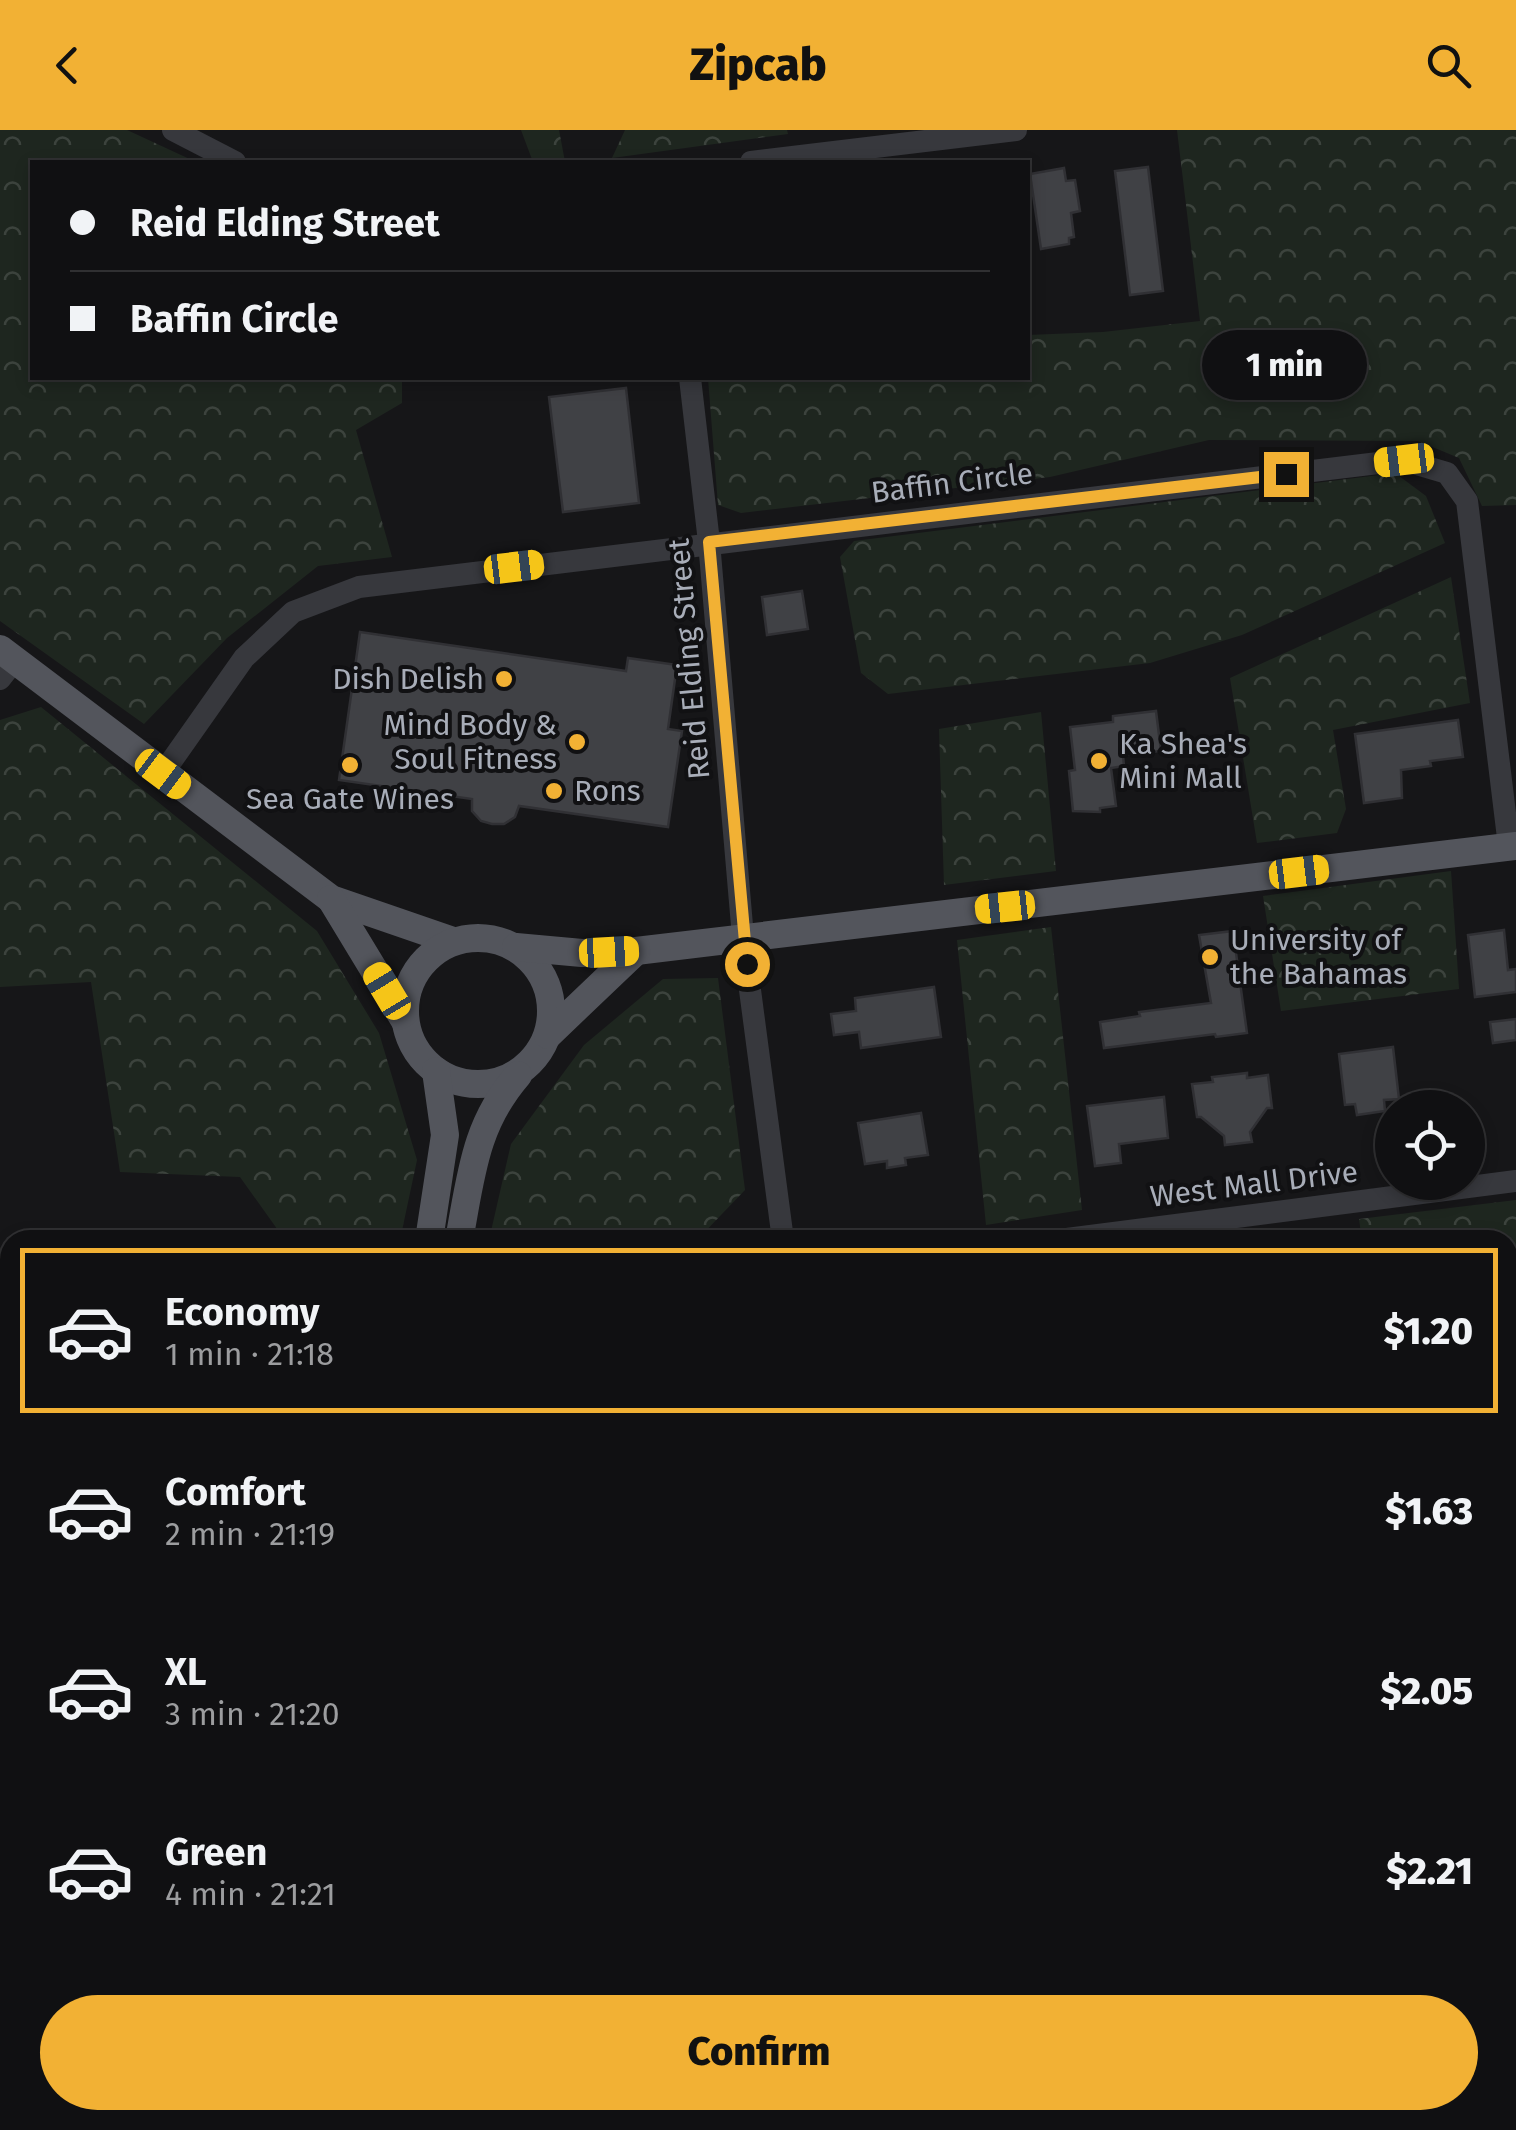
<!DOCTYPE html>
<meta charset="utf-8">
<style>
:root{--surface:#101012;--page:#19191b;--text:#f1f3f6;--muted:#9c9d9f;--line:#303032;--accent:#f2b134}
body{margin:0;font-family:"Fira Sans",sans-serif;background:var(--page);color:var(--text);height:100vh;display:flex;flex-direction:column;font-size:38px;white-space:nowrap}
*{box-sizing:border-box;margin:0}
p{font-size:32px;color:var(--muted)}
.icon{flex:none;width:55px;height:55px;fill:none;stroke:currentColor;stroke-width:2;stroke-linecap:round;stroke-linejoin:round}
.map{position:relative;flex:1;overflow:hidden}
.panel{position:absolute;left:0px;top:1100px;width:1518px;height:900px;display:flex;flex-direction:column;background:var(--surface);border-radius:30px 30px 0 0;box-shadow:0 5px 15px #0003,0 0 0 2px var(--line)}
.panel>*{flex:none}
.banner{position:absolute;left:30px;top:30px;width:1000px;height:220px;border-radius:0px;box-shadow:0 5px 15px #0003,0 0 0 2px var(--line);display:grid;align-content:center;height:220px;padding:0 40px;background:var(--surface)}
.tools{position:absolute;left:1375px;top:960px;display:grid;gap:20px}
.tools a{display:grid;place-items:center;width:110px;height:110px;border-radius:50%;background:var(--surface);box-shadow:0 5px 15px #0003,0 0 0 2px var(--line);font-size:50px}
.end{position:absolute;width:45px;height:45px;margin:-22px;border:12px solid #f2b134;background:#111;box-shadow:0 0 0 5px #111}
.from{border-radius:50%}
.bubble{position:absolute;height:70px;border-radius:35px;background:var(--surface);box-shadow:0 5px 15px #0003,0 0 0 2px var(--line);font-size:32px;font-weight:800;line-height:70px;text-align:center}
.car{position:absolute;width:30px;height:60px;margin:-30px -15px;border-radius:12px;box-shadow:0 0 8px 2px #0007;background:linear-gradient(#f5c518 24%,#345 0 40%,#f5c518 0 76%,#345 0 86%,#f5c518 0)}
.banner b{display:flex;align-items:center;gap:35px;height:95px;font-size:38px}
.banner b+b{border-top:2px solid var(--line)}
.banner i{width:25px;height:25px;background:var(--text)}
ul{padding:18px 0 0;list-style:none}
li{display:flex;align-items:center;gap:30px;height:165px;margin:0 20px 15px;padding:0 20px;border:5px solid transparent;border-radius:0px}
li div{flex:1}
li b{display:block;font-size:38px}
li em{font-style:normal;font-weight:800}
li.selected{border-color:var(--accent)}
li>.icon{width:90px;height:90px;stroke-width:1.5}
.action{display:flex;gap:20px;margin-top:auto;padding:20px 40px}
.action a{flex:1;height:115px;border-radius:60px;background:var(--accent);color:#111;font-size:40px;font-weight:800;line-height:115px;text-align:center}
header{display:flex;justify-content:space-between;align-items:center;height:130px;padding:0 40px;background:var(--accent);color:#111;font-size:45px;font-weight:800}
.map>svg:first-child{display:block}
</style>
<header><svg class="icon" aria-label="back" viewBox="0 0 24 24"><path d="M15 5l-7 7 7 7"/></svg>Zipcab<svg class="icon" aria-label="search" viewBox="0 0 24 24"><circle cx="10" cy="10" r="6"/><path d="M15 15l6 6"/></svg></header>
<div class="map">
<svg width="1516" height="2000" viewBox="0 0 1516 2000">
<defs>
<pattern id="forest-crowns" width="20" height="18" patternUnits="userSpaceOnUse" patternTransform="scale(2.5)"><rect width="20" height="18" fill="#1e261f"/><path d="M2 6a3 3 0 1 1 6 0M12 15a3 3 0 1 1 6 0" fill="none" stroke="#3c433d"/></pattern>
</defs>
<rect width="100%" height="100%" fill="#161618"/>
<path fill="#222225" d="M 0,1926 L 10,1930 L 10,1990 L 162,1990 L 188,2000 L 0,2000 Z"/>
<g fill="url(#forest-crowns)">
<path d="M 0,0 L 127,0 L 196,32 L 32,32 L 32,248 L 402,248 L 402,273 L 356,300 L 392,427 L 318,436 L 227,508 L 144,594 L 0,491 Z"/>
<path d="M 521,0 L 559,0 L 565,32 L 533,32 Z"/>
<path d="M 625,0 L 787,0 L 788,4 L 612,28 Z"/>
<path d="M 1177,0 L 1516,0 L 1516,375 L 1482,376 L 1459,328 L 1418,311 L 1209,310 L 1050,347 L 741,383 L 718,375 L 708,248 L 1028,248 L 1028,205 L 1103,202 L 1200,191 Z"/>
<path d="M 1395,343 L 1426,366 L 1445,413 L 1242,505 L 1150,533 L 888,564 L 861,543 L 840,427 L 854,411 Z"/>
<path d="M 1451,447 L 1470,573 L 1333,600 L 1346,679 L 1337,703 L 1257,713 L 1230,548 Z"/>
<path d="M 41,577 L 317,801 L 379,903 L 417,1030 L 400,1110 L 285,1110 L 240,1047 L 120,1042 L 91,852 L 0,857 L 0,590 Z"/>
<path d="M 1041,582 L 1056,741 L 944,755 L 939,599 Z"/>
<path d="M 1451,741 L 1459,859 L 1281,881 L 1263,766 Z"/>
<path d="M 1051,797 L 1082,1080 L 986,1095 L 957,810 Z"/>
<path d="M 718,848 L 745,1060 L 697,1110 L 489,1110 L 511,1014 L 584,915 L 663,849 Z"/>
<path d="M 1516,1070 L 1516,1377 L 1508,1379 L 1508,1110 L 1362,1110 L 1359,1089 Z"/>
<path d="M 10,1336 L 10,1427 L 0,1423 L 0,1359 Z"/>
</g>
<g fill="#404145" stroke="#303034" stroke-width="2.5">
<path d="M 1148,37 L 1163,161 L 1130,165 L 1115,41 Z"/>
<path d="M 1064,38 L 1066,51 L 1075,50 L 1080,81 L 1071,83 L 1074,107 L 1069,108 L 1069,114 L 1041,119 L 1030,44 Z"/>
<path d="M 626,258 L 639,373 L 563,382 L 549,267 Z"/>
<path d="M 802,461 L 808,499 L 767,505 L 762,467 Z"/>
<path d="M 360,502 L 626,541 L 628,528 L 677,535 L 668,599 L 682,601 L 668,697 L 519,676 L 515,687 L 504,694 L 492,694 L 481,691 L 472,681 L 472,669 L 339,650 Z"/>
<path d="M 1156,581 L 1161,621 L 1123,625 L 1124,636 L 1111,638 L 1116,676 L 1100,678 L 1100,682 L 1073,681 L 1069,641 L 1075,640 L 1070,597 L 1113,592 L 1113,586 Z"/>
<path d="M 1458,590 L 1463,627 L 1430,631 L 1431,636 L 1401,640 L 1402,668 L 1364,673 L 1355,604 Z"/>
<path d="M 1504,800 L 1508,840 L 1516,839 L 1516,862 L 1475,867 L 1468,805 Z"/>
<path d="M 1233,801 L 1247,903 L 1216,907 L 1215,904 L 1104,918 L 1100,892 L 1140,886 L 1139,882 L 1211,873 L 1199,805 Z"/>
<path d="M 934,857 L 941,907 L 861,918 L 859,902 L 834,905 L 831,884 L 856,881 L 855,868 Z"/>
<path d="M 1516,889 L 1516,910 L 1493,913 L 1490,892 Z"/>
<path d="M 1393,917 L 1399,969 L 1384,970 L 1385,981 L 1357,985 L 1355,974 L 1345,975 L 1339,924 Z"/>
<path d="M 1247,943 L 1247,948 L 1268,945 L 1272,978 L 1267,978 L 1250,1002 L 1252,1012 L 1225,1015 L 1224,1006 L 1201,987 L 1197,987 L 1192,954 L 1213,952 L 1212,947 Z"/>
<path d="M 1164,967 L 1168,1008 L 1119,1014 L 1121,1033 L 1095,1036 L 1087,976 Z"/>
<path d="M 921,983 L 928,1025 L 905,1028 L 906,1035 L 887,1038 L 887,1031 L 865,1034 L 858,993 Z"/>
</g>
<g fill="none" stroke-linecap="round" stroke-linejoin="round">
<g stroke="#37383d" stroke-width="22">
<path d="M 173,0 L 235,32"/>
<path d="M 751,32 L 1016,0"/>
<path d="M 690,248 L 709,412 L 743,807 L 783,1110"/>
<path d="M 0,549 L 15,530"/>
<path d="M 163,643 L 244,528 L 293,482 L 359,457 L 1403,330 L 1447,343 L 1467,371 L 1509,716"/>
<path d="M 1059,1110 L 1516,1051"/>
<path d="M 0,1295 L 10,1299"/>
<path d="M 1508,1421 L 1516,1420"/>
<path d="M 889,1990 L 890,2000"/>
</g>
<g stroke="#53555c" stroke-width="28">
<path d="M 0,519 L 331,769 L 453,811"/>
<path d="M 331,769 L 405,891"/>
<circle cx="478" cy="881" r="73"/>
<path d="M 516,817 L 582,823 L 636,821 L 1516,716"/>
<path d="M 548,905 L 636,821"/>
<path d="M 429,1110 L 445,1005 L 436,941"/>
<path d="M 459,1110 C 471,1047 474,996 518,945"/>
<path d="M 0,1759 L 10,1762"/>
<path d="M 0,1855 L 10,1860"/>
<path d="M 1508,1939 L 1516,1938"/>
<path d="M 1508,1978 L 1516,1977"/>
<path d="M 296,1990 L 319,2000"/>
<path d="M 401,1990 L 418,2000"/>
<path d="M 1212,2000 L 1236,1990"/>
<path d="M 1319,2000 L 1396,1990"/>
</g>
</g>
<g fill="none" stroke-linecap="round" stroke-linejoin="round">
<path stroke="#f2b134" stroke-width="12" d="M 747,834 L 709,412 L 1286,344"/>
</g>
<g fill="#f2b134" stroke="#111113" stroke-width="4">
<circle cx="504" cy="549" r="10"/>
<circle cx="577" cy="612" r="10"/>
<circle cx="1099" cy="631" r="10"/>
<circle cx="350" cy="635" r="10"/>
<circle cx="554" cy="661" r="10"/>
<circle cx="1210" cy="827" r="10"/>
</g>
<g text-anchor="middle" stroke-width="8" stroke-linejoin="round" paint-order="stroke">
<g font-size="30" fill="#a8adb8" stroke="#111113">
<text transform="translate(952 353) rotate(-7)" y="10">Baffin Circle</text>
<text transform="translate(689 529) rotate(-95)" y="10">Reid Elding Street</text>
<text transform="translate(1254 1054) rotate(-7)" y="10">West Mall Drive</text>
</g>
<g font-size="30" fill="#a8adb8" stroke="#111113" text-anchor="start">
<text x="484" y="559" text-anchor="end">Dish Delish</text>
<text x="557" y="605" text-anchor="end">Mind Body &amp;<tspan x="557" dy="34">Soul Fitness</tspan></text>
<text x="1119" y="624">Ka Shea's<tspan x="1119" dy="34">Mini Mall</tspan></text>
<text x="574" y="671">Rons</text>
<text x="350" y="679" text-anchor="middle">Sea Gate Wines</text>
<text x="1230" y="820">University of<tspan x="1230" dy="34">the Bahamas</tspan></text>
</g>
</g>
</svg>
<div class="tools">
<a><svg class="icon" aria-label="locate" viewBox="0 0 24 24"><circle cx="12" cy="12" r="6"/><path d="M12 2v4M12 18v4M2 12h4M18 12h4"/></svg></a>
</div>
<i class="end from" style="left:747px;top:834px"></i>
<i class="end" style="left:1286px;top:344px"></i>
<div class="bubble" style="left:1202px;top:200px;width:165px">1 min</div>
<i class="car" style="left:1404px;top:330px;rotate:263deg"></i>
<i class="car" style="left:514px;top:437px;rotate:83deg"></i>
<i class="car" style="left:163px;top:644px;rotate:127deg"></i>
<i class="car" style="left:1299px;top:742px;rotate:83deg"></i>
<i class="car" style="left:1005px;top:777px;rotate:264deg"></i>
<i class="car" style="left:609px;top:822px;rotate:87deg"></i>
<i class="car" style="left:387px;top:861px;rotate:329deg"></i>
<div class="banner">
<b><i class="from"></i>Reid Elding Street</b>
<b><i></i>Baffin Circle</b>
</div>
<section class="panel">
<ul>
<li class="selected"><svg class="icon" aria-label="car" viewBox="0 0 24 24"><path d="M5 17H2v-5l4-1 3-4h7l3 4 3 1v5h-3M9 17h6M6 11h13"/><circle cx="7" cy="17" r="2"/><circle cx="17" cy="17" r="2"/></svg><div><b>Economy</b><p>1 min · 21:18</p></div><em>$1.20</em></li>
<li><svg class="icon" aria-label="car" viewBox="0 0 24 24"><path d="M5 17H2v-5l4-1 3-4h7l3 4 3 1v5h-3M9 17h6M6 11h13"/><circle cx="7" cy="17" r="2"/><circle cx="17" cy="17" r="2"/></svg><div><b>Comfort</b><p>2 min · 21:19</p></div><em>$1.63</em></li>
<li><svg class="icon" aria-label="car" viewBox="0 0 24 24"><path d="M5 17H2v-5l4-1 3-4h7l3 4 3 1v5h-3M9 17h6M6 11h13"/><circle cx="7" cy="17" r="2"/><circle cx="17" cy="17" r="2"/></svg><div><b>XL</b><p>3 min · 21:20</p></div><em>$2.05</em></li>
<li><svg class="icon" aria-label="car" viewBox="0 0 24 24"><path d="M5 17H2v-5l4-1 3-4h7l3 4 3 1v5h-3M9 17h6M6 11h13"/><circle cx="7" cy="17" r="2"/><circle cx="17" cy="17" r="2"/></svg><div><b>Green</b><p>4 min · 21:21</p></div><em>$2.21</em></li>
</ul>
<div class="action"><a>Confirm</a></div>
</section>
</div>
